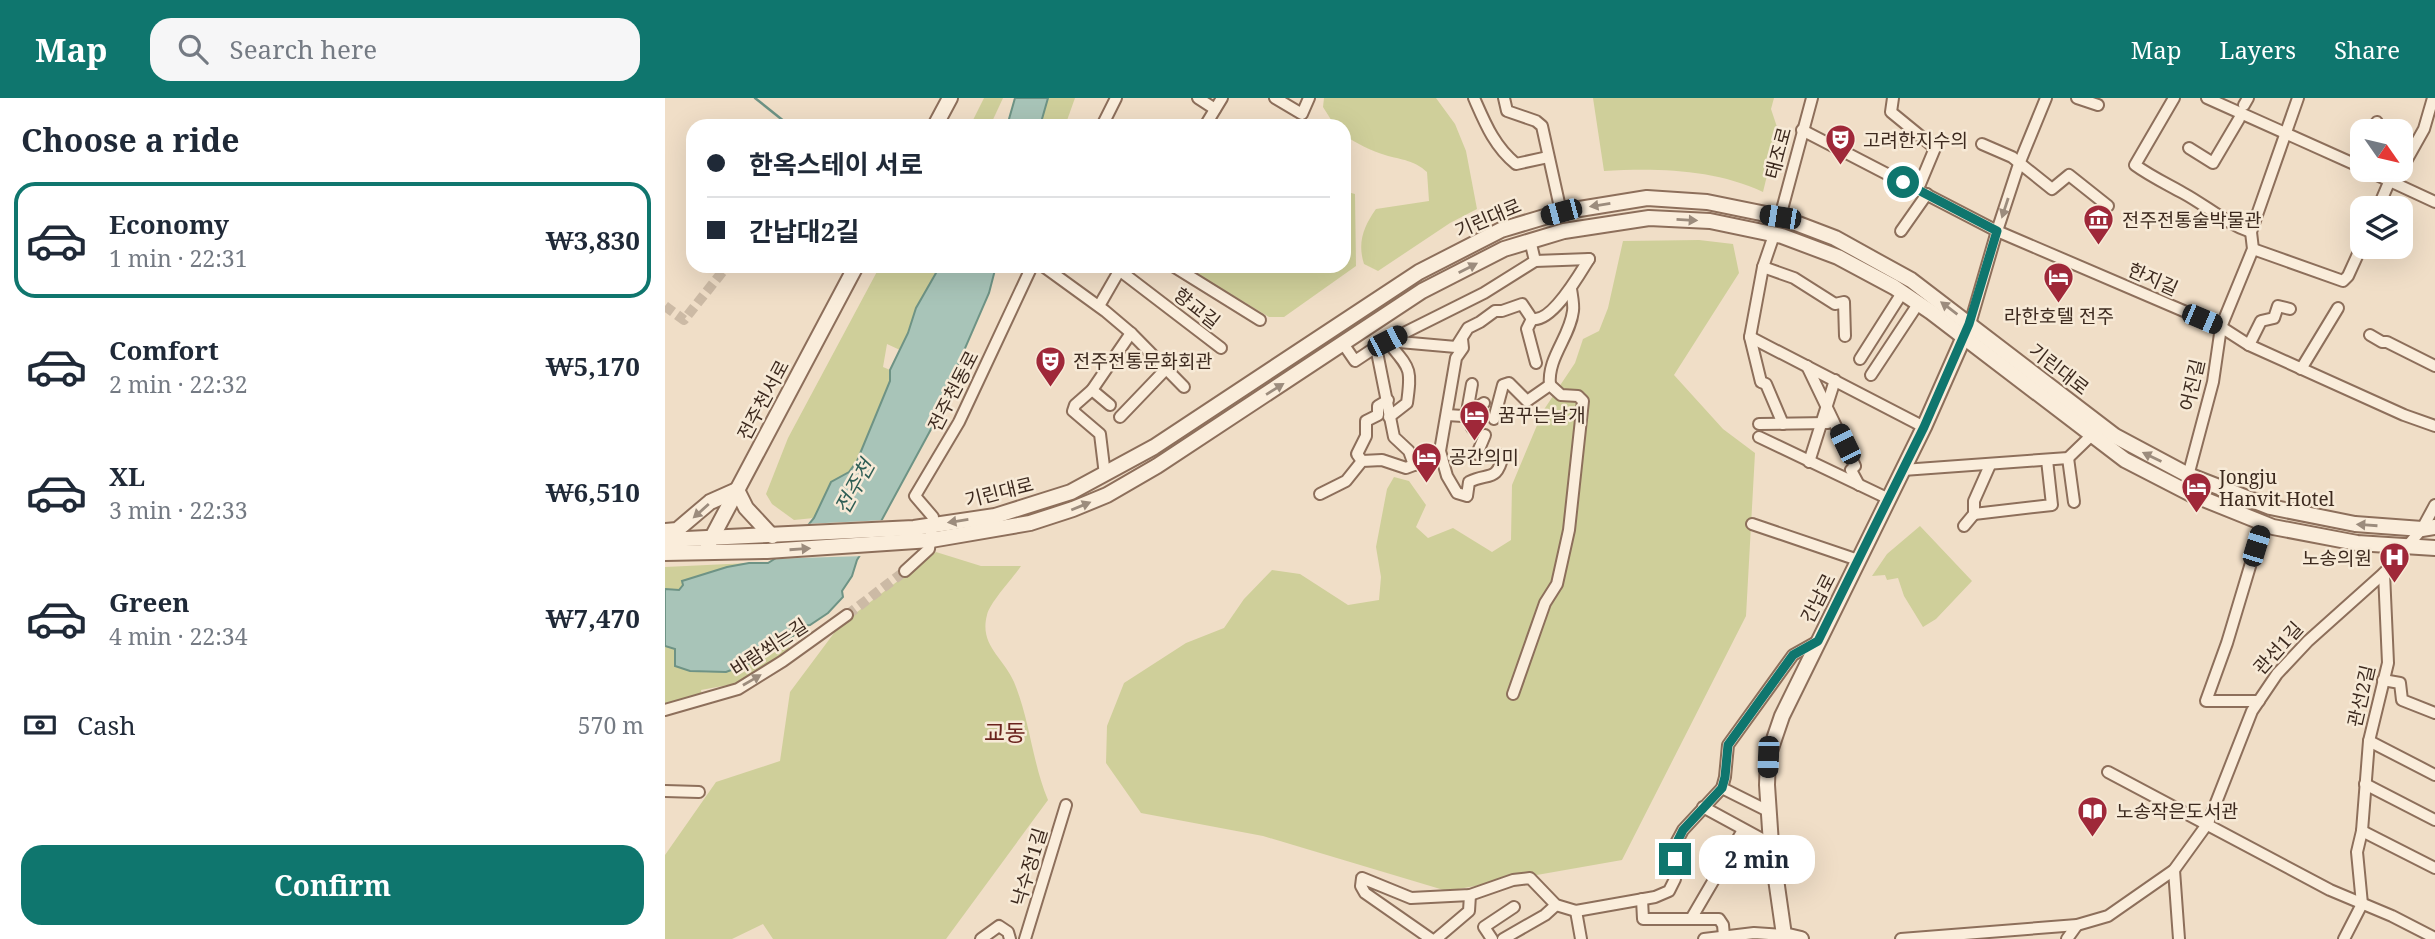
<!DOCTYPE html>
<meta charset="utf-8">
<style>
:root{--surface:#fff;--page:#f6f6f7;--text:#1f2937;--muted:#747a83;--line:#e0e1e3;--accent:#0f766e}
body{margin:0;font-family:"Noto Serif","Noto Sans KR",serif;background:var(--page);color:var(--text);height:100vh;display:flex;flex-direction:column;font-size:26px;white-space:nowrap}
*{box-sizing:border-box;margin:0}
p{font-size:23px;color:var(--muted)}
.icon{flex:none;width:38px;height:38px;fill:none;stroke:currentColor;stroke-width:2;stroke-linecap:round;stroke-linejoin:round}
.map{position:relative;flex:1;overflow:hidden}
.drawer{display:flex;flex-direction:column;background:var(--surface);width:665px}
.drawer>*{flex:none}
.guide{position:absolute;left:21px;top:21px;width:665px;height:154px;border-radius:21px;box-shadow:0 7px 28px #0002;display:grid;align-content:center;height:154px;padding:0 21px;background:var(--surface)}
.needle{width:46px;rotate:124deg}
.buttons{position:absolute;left:1685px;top:21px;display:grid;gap:14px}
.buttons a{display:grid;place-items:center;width:63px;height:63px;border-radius:14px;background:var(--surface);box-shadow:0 7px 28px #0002;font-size:35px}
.end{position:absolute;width:32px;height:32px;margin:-16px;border:9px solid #0f766e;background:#fff;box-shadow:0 0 0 4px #fff}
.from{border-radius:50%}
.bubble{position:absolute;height:49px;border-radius:21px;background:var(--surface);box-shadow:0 7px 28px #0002;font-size:23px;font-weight:700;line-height:49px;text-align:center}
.car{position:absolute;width:21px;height:42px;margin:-21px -10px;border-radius:9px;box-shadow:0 0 5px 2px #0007;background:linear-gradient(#222 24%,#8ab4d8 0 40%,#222 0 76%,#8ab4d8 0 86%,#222 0)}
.guide b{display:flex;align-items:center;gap:24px;height:66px;font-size:26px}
.guide b+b{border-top:2px solid var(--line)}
.guide i{width:18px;height:18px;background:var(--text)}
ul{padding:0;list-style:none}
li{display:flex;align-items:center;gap:21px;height:116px;margin:0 14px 10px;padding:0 7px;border:4px solid transparent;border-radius:21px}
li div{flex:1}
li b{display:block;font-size:26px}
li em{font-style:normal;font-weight:700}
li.on{border-color:var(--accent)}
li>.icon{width:63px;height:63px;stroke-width:1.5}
h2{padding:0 21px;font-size:32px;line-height:84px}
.pay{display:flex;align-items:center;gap:18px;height:77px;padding:0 21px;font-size:26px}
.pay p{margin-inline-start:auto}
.primary-button{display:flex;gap:14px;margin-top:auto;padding:14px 21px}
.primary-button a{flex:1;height:80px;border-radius:21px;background:var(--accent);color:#fff;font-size:28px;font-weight:700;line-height:80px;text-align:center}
header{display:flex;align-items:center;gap:42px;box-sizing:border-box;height:98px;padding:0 35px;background:var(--accent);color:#fff}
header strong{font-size:33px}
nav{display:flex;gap:38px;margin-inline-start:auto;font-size:24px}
.search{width:490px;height:63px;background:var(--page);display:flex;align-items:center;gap:18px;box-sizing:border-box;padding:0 24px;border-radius:21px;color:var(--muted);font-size:26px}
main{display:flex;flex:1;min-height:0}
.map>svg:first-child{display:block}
</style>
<header>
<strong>Map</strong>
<div class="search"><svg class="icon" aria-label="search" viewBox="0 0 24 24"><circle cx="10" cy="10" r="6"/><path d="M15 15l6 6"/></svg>Search here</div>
<nav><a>Map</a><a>Layers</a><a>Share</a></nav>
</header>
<main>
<section class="drawer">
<h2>Choose a ride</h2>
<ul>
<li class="on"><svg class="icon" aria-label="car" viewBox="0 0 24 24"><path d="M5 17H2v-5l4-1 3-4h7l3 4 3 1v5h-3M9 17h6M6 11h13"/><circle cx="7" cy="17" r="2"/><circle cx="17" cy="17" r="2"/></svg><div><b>Economy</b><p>1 min · 22:31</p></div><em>₩3,830</em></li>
<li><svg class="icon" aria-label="car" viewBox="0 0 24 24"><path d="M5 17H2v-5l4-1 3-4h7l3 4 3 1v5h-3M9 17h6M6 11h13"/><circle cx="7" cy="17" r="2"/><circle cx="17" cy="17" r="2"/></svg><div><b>Comfort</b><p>2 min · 22:32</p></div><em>₩5,170</em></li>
<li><svg class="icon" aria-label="car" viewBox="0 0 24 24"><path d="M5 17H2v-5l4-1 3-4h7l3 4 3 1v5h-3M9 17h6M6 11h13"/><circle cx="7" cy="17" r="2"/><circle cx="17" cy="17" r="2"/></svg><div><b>XL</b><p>3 min · 22:33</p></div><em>₩6,510</em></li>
<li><svg class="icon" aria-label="car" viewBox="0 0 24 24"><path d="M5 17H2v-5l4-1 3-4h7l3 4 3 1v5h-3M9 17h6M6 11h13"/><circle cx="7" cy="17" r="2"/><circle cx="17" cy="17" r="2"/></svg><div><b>Green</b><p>4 min · 22:34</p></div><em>₩7,470</em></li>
</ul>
<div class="pay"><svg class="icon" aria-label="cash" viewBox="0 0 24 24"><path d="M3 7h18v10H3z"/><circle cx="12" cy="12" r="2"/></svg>Cash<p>570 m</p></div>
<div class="primary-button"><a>Confirm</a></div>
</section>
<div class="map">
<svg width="1770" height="841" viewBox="0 0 1770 841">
<rect width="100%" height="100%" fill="#f0dec7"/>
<g fill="#cfcf9a">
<path d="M 319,0 L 338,0 L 325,28 L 305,28 Z"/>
<path d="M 383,0 L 410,0 L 400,28 L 375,28 Z"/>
<path d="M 659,0 L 771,0 L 790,26 L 801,53 L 812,111 L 785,125 L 713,173 L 699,166 C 692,144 699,128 711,111 L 764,103 L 762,74 C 749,62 737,62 720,57 C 706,53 691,45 679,37 L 679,28 L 670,28 L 658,9 Z"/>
<path d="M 928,0 L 1109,0 L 1106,11 L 1113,32 L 1098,94 C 1049,71 992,70 939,73 Z"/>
<path d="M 679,93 L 690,96 L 691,168 L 619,219 L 604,219 L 519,168 L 679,168 Z"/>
<path d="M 1034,142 L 1068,146 L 1074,175 L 1009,277 L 1058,331 L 1090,355 L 1081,518 L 957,762 L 782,793 L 598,738 L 476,715 L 441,665 L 442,628 L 459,585 L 521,545 L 559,530 L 579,501 L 607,472 L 635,476 L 683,507 L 714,502 L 716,479 L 711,449 L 722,391 L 729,379 L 744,383 L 761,407 L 751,429 L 763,440 L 788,430 L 827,454 L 846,442 L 847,387 L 878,313 L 910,265 L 918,241 L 934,233 L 943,210 L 958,143 Z"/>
<path d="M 215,168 L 275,168 L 251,210 L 243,235 L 235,252 L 222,246 L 218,269 L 225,272 L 225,283 L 192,363 L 184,374 L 166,385 L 149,420 L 129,422 L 107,406 L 101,396 L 123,340 Z"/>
<path d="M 1255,428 L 1307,483 L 1271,521 L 1258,529 L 1239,498 L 1233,480 L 1222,482 L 1220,477 L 1207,478 L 1222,456 Z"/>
<path d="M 271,454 L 316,468 L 356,468 C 348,480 325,504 322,517 C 314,547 338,559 349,584 C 365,622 367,664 383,702 L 281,841 L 108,841 L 98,826 L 67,841 L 0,841 L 0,757 L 51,684 L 115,663 L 125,594 L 175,527 Z"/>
<path d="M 84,465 L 62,469 L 17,483 L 18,487 L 14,492 L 0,491 L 0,469 Z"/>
<path d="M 125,542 L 123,555 L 74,585 L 36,592 L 37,598 L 0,608 L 0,548 L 10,551 L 9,563 C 15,566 21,572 28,573 C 61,579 97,561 125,542 Z"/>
</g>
<g fill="#a8c4b8" stroke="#6e9385" stroke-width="2">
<path d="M 350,0 L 383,0 L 375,28 L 342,28 Z"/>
<path d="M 275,168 L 331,168 L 324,195 L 281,294 L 284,298 L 214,427 L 192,462 L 187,478 L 177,493 L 178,499 L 163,515 L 145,527 L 136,528 L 125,542 L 88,564 L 61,574 L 25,573 L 10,568 L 10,551 L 0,548 L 0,491 L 14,492 L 18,487 L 17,483 L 62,469 L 84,465 L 103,465 L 122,453 L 149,420 L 166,384 L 184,374 L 192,363 L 225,283 L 225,272 L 243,235 L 251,210 Z"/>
</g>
<path fill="#f0dec7" d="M 221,422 L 199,458 L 103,461 L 120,450 L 140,426 Z"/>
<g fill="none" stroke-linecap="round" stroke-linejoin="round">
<path stroke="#6e9385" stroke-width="2.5" d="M 90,0 L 125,28"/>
<g stroke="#ccbaa5" stroke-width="10" stroke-dasharray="10 5" stroke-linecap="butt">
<path d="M 0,208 L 19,222 L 62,168"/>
<path d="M 182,517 L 240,473"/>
</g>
<defs>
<g id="minor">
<path d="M 533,0 L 550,11"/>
<path d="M 610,0 L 637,16 L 644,0"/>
<path d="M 809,0 C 820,25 829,48 851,66 L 883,59"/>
<path d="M 839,0 L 842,13 L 871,23 L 877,28 L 896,114"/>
<path d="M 1228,0 L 1226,14 L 1270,50 L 1255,86"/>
<path d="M 1412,0 L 1433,7"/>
<path d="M 1509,0 L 1470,67 C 1485,78 1502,86 1518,95 C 1542,108 1560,125 1586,134"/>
<path d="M 1542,0 L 1698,70"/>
<path d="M 1579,7 L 1583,0"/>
<path d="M 437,28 L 451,0"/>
<path d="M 540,28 L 557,0"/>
<path d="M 1137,32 L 1332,133 L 1556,229 L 1584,247 L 1739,317 L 1770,328"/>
<path d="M 1711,33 L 1712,24"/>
<path d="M 1317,46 L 1347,59 L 1387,91 L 1404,77 L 1443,108"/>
<path d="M 1524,50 L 1548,65 L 1574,21"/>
<path d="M 1701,72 L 1770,104"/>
<path d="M 1736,72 L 1759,31 L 1768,0"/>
<path d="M 1713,110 L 1725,82 L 1736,72"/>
<path d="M 1115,119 L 1147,0"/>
<path d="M 1236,133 L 1262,96"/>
<path d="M 1109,137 L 1098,169 L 1085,239 L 1096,284 L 1101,286 L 1118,326"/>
<path d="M 1588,151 L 1678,183 L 1683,178 L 1698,145"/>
<path d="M 870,163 L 924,161"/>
<path d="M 378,168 L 440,213 L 466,235 L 519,289"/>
<path d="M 508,168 L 595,222"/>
<path d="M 1098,169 L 1129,180 L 1170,206 L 1179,204 L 1180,238"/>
<path d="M 454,172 L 556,250"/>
<path d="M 434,208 L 457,168"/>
<path d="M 867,221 C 887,225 914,177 924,161"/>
<path d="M 867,221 L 862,231 L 871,265"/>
<path d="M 1305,226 L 1332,133 L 1354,66 L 1381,0"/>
<path d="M 1705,237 L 1717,244 L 1722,244 L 1770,268"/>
<path d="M 1085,239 L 1259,329"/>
<path d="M 797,241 L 798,250 L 791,260 L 775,353 L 782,378 L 792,395 L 802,398 L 804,384 C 823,374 832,385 838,357"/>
<path d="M 722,243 C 745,271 747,269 742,305 L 724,319"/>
<path d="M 723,243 L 791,249 L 803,230 L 815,224 L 830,213 L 837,213 L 857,206 L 867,221"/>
<path d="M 679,247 L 690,263 L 711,249 L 819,195 L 870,163 L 865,142"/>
<path d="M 1584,247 L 1596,223 L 1609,220 L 1613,208 L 1625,211"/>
<path d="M 711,249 L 729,339 L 744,353 L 749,367 L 775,353"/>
<path d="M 1195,261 L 1237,195"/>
<path d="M 1142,268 L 1190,368 L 1186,372 L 1194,387"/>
<path d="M 1636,271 L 1673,210"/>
<path d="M 1206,277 L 1253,206"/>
<path d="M 885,287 C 882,260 905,239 908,213 C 909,207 907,198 906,191"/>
<path d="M 427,292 L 445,307"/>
<path d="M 782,317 L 798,318 L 819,305"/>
<path d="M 455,319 L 501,271"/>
<path d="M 829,321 L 838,287 L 844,285 L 862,303 L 885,287"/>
<path d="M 1094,326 L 1163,325"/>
<path d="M 807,330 L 802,314 L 807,286"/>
<path d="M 1094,339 L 1224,401"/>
<path d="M 812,356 L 820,337"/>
<path d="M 1403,360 L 1409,404"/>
<path d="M 697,363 L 692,356 L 701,338 L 701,323 L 713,317 L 713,308 L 723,302"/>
<path d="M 1144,364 L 1170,282"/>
<path d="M 1325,367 L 1309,403 L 1309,416 L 1387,407 L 1382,362"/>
<path d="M 1238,372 L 1403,360 L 1432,332"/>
<path d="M 440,377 L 435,336 L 408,313 L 410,307 L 427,292 L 466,235"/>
<path d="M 1519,393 L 1548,284 L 1556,229 L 1588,151 L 1586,134 L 1633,0"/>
<path d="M 655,396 L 681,383 L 697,363 L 717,362 L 741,370 L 749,367"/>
<path d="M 1087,426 L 1193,462"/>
<path d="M 1299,428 L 1309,416"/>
<path d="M 240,473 L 264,451 L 268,419 L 250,398 L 294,324 L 367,168"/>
<path d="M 1718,582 L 1735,585 L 1737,602 L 1770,615"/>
<path d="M 848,596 L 880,505 L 892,486 L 904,432 L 918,303 L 913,298 L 896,297 L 885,287"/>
<path d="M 1594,603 L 1541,603 L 1562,545 L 1598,425"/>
<path d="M 0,612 L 73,591 L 118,563 L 182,517"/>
<path d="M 1704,643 L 1770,677"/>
<path d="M 1443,674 L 1665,792 L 1727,818 L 1770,840"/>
<path d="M 1700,686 L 1770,722"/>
<path d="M 1057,690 L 1105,714"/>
<path d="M 0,693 L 34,694"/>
<path d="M 1038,709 L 1106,746"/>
<path d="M 1697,733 L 1770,770"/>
<path d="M 1509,772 L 1514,841"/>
<path d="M 977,801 L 978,821 L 1054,821 L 1058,827 L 1059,838"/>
<path d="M 911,813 L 916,841"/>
<path d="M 1026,821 L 1078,732"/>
<path d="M 316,841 L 334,828 L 343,834 L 345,841"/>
<path d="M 360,841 L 401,707"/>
<path d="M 766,841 L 700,795 L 696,788 L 697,780 L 746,800 L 805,797 L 848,782 L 865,780 L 891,807 L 911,813 L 990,799 L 1004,793 L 1010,781 L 1011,745 L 1018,732 L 1057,690 L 1060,679 L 1063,647 L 1128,557 L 1153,543"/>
<path d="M 771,841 L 804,813 L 805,797"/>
<path d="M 827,841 L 819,829 L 849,809"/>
<path d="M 838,841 L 880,817 L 891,807"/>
<path d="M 1039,841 L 1089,835 L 1119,837"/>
<path d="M 1236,841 L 1412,827 L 1443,818 L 1509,772 L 1543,725 L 1587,613 L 1612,576 L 1643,543 L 1719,475 L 1757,431 L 1770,407"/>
<path d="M 1402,841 L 1412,827"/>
<path d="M 1679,841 L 1697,806 L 1692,754 L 1697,733 L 1704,643 L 1723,565 L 1719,475"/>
</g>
<g id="tertiary">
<path d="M 270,28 L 285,0"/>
<path d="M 72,392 L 81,410 L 107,438"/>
<path d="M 0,433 L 12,432 L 45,404 L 72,392"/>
<path d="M 0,442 L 249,430 L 330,418 L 406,394 L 489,349 L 754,174 L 836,132 L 896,114 L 982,100 L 1042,104 L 1115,119 L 1170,140 L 1246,182 L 1450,338 L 1523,377 L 1605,409 L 1690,426 L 1757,431 L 1770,429"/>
<path d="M 43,447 L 191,168"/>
<path d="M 0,455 L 102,453 L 266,442 L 365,425 L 408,411 L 442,397 L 492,368 L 757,193 L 839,151 L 899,133 L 984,120 L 1045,123 L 1117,138 L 1173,159 L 1229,189 L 1266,214 L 1460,362 L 1526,396 L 1608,429 L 1692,445 L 1770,450"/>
<path d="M 1136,841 L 1119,837 L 1106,746 L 1102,687 L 1103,659 L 1117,618 L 1259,329 L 1301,234"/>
</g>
</defs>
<use href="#minor" stroke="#8d6f5b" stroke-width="14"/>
<use href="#tertiary" stroke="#8d6f5b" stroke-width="18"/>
<use href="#minor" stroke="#faeddb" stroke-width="10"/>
<use href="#tertiary" stroke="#faeddb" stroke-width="14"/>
</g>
<defs><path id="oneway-solid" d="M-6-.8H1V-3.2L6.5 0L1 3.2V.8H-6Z" transform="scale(1.75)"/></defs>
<g fill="#9c8c7d">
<use href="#oneway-solid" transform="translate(935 107) rotate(171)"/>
<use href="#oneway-solid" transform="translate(1340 110) rotate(108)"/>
<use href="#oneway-solid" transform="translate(1022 122) rotate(3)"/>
<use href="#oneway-solid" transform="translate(803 170) rotate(-27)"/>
<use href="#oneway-solid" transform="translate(1284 210) rotate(-143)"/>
<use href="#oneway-solid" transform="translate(610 291) rotate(-32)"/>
<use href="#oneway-solid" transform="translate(1487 359) rotate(-154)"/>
<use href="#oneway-solid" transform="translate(416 408) rotate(-22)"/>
<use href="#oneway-solid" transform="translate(36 413) rotate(138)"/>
<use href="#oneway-solid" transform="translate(293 423) rotate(171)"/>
<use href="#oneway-solid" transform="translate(1702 427) rotate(-176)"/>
<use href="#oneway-solid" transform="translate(135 451) rotate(-4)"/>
<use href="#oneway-solid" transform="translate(87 582) rotate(-30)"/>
</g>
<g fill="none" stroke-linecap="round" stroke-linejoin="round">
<path stroke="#0f766e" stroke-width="9" d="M 1010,761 L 1011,746 L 1018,732 L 1057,690 L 1060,679 L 1063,647 L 1128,557 L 1153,543 L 1259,329 L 1304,226 L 1332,133 L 1238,84"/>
</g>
<defs>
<symbol id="theatre-pin" viewBox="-11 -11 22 30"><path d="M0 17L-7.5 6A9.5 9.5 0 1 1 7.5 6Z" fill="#9f2839" stroke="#f7ead7"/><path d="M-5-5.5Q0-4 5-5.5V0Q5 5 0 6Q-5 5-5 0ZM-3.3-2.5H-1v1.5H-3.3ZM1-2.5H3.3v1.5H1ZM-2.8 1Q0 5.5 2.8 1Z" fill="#fff"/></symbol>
<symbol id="museum-pin" viewBox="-11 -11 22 30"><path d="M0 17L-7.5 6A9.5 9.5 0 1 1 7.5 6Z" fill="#9f2839" stroke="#f7ead7"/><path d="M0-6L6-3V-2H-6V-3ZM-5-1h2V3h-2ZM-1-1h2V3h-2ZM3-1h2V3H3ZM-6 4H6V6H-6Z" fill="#fff"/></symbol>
<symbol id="hotel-pin" viewBox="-11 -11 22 30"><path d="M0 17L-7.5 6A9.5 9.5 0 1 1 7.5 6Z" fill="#9f2839" stroke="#f7ead7"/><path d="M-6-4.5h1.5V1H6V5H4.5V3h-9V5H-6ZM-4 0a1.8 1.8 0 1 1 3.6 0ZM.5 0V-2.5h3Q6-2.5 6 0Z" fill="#fff"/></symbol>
<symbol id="hospital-pin" viewBox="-11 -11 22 30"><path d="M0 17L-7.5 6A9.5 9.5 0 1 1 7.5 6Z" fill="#9f2839" stroke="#f7ead7"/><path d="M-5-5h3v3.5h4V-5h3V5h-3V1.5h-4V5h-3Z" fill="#fff"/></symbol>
<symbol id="library-pin" viewBox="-11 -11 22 30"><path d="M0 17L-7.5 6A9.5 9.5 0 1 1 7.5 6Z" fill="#9f2839" stroke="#f7ead7"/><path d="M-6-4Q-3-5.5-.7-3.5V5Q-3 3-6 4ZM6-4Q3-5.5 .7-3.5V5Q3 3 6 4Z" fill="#fff"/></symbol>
</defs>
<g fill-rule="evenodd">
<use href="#theatre-pin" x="1158" y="24" width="35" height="47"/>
<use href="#museum-pin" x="1416" y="104" width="35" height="47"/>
<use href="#hotel-pin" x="1376" y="162" width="35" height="47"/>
<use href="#theatre-pin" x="368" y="246" width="35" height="47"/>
<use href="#hotel-pin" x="792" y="300" width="35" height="47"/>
<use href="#hotel-pin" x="744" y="342" width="35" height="47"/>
<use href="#hotel-pin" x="1514" y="372" width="35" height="47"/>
<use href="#hospital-pin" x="1712" y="442" width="35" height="47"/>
<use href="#library-pin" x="1410" y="696" width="35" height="47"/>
</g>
<g text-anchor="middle" stroke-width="5" stroke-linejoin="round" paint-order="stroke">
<g font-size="19" fill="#3d2a1f" stroke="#f7ead7" text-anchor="start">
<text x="1198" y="49">고려한지수의</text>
<text x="1457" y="129">전주전통술박물관</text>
<text x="1394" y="225" text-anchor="middle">라한호텔 전주</text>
<text x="408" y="270">전주전통문화회관</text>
<text x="833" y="324">꿈꾸는날개</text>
<text x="784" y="366">공간의미</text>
<text x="1554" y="386">Jongju<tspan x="1554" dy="22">Hanvit Hotel</tspan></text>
<text x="1707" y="467" text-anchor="end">노송의원</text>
<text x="1451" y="720">노송작은도서관</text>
</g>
<g font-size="19" fill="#3d2a1f" stroke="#f7ead7">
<text transform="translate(1113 55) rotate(-75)" y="7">태조로</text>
<text transform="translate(823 120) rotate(-23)" y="7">기린대로</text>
<text transform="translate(1488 181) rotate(24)" y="7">한지길</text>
<text transform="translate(532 210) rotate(38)" y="7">향교길</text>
<text transform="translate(1394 271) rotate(38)" y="7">기린대로</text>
<text transform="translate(1527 287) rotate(-77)" y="7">어진길</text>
<text transform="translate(288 293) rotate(-63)" y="7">전주천동로</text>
<text transform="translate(98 302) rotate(-62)" y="7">전주천서로</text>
<text transform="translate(334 394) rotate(-14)" y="7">기린대로</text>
<text transform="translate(1153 500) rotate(-63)" y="7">간납로</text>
<text transform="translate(104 549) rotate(-33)" y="7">바람쐬는길</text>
<text transform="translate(1613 550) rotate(-48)" y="7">관선1길</text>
<text transform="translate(1696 598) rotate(-77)" y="7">관선2길</text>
<text transform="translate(364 769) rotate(-73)" y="7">낙수정1길</text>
</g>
<g font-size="21" font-style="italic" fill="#2e5d54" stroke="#f7ead7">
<text transform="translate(190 389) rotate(-61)" y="7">전주천</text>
</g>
<g font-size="23" fill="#6b231d" stroke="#f7ead7">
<text x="340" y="643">교동</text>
</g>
</g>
</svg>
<div class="buttons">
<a><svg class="needle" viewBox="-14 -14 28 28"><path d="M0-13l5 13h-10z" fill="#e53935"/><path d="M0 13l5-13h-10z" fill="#747a83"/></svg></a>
<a><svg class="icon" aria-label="layers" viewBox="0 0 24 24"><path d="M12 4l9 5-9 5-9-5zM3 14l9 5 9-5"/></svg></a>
</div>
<i class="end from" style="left:1238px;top:84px"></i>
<i class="end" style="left:1010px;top:761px"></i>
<div class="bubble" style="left:1034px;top:737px;width:116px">2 min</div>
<i class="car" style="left:896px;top:114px;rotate:255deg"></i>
<i class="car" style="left:1115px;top:119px;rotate:279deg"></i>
<i class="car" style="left:1537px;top:221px;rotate:113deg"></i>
<i class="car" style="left:722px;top:243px;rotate:63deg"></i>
<i class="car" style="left:1180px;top:346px;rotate:334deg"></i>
<i class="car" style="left:1591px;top:448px;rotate:17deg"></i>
<i class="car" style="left:1103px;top:659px;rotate:182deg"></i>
<div class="guide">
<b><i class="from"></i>한옥스테이 서로</b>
<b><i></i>간납대2길</b>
</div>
</div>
</main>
